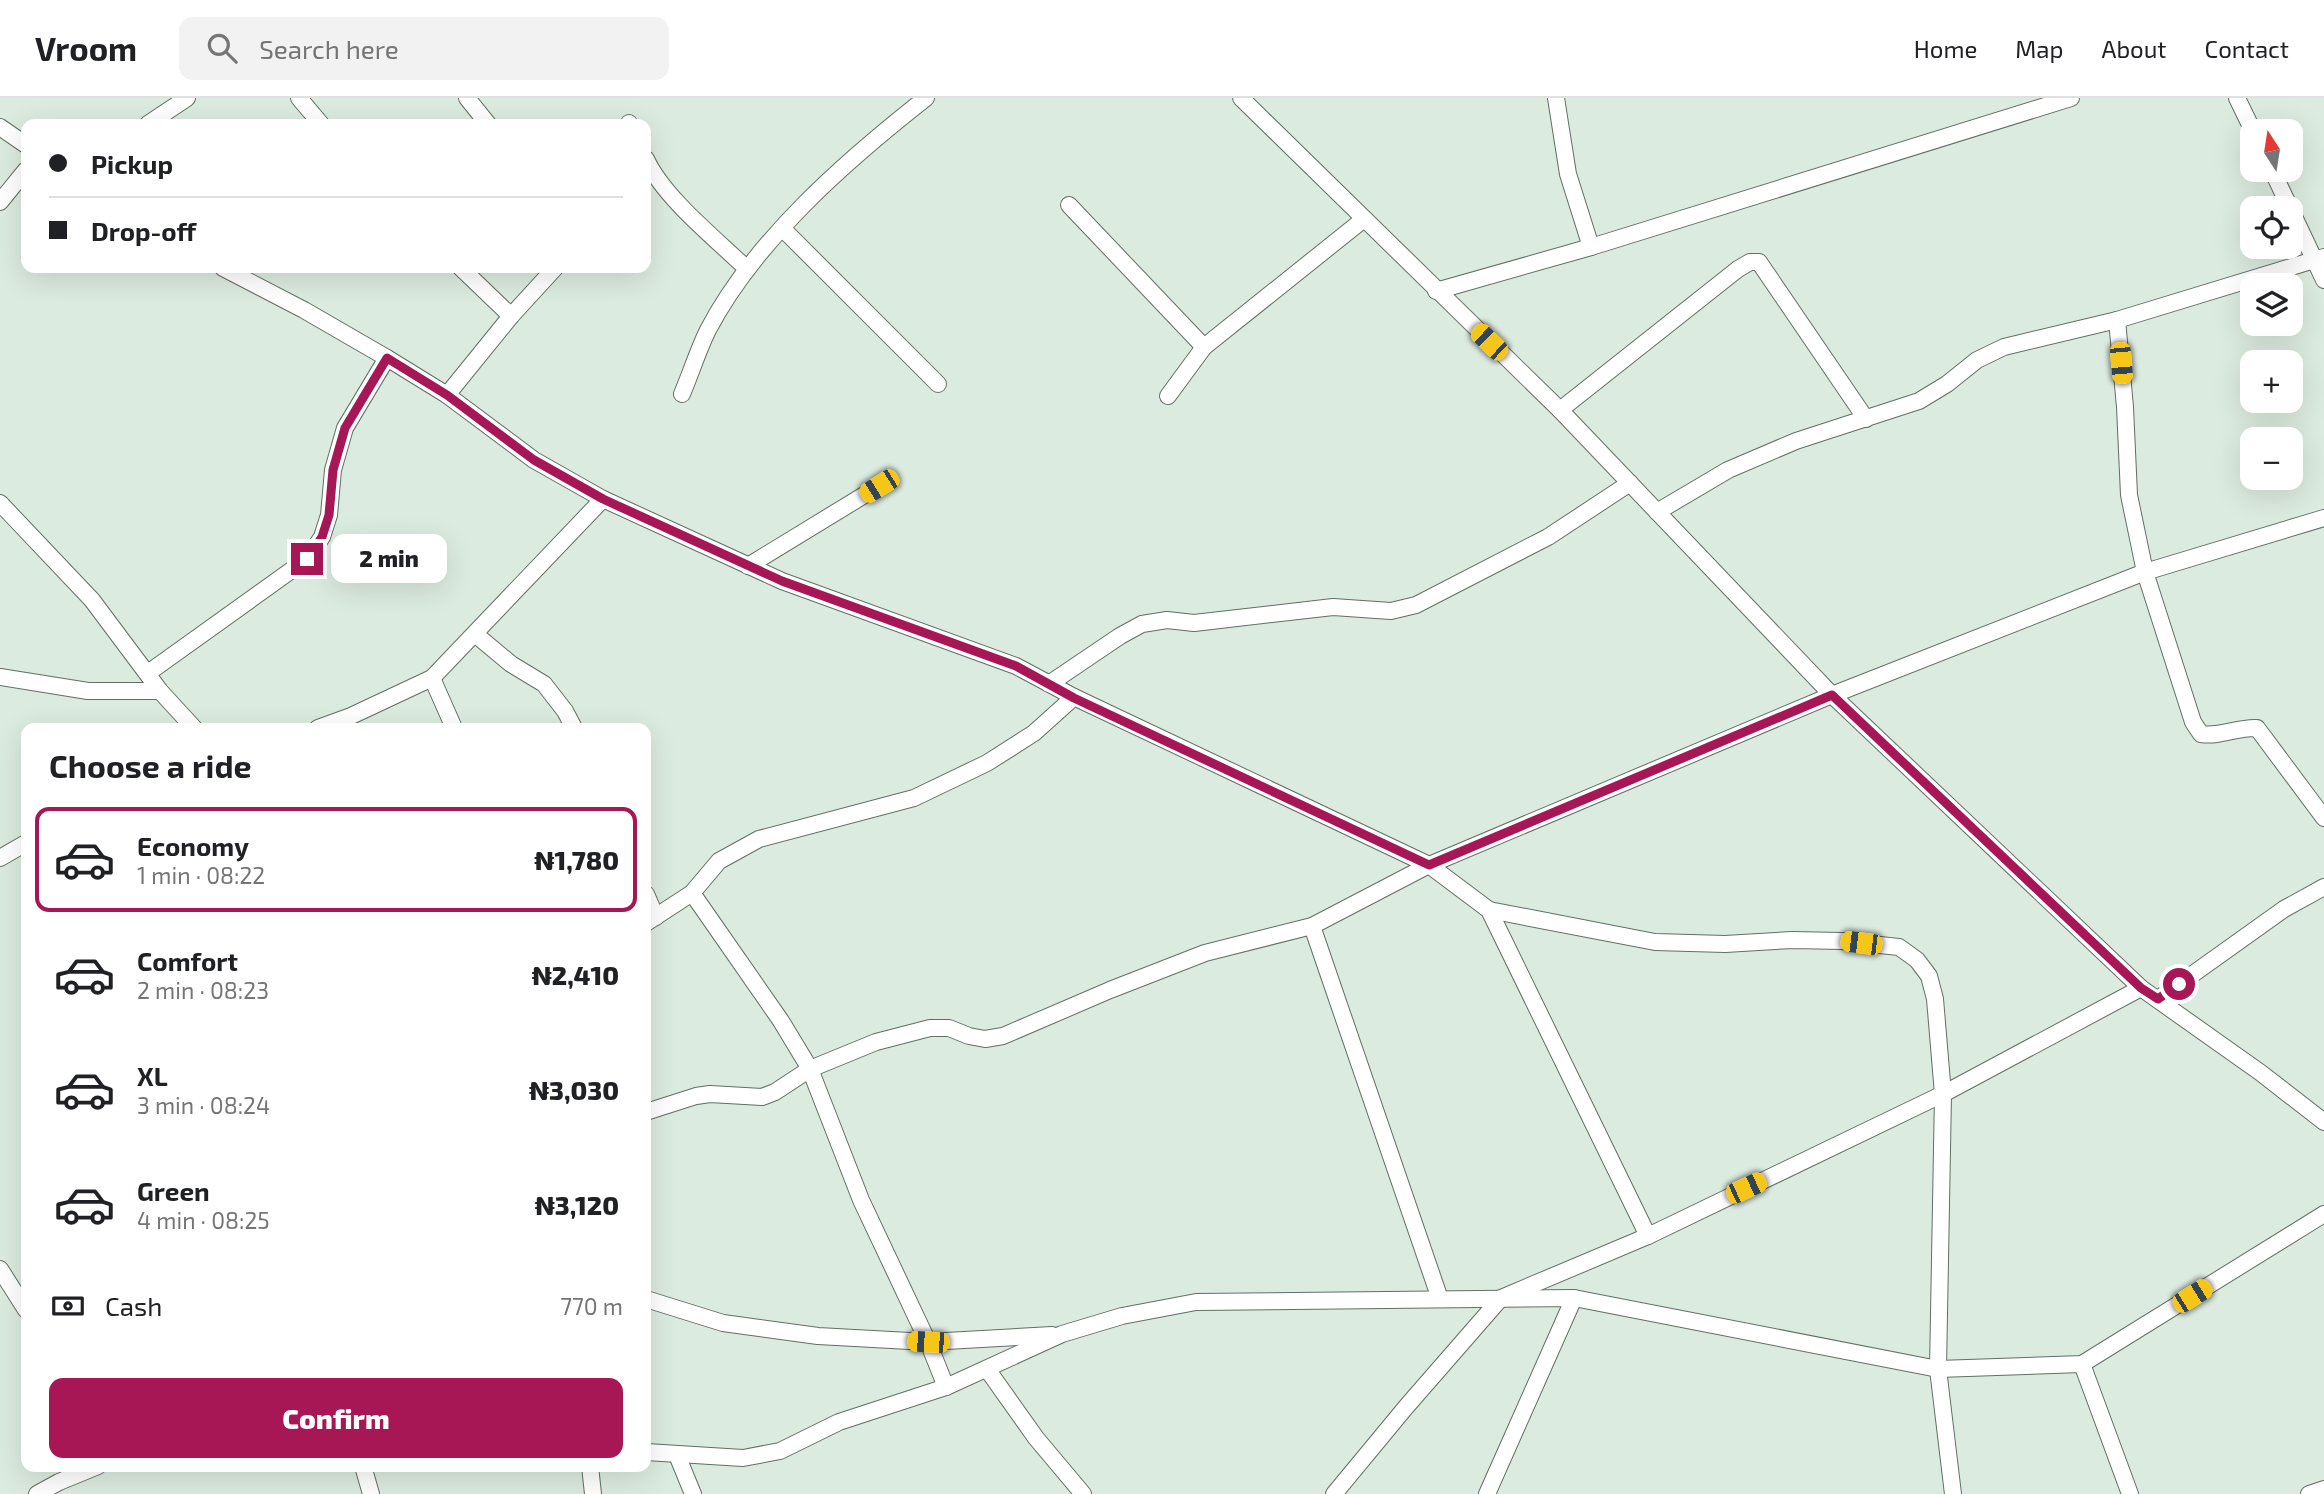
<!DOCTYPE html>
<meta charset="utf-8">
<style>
:root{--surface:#fff;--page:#f2f2f2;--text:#202124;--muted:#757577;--line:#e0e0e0;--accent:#a71755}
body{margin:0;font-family:"Exo 2",sans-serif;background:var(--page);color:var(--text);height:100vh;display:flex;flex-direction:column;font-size:26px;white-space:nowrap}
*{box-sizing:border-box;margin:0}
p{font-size:23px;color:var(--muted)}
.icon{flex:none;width:38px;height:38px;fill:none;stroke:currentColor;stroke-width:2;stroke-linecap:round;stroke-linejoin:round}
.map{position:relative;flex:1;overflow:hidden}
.details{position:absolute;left:21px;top:625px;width:630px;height:749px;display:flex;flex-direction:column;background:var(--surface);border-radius:14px;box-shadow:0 7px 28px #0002}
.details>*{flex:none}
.top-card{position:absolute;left:21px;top:21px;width:630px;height:154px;border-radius:14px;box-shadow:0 7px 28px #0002;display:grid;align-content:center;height:154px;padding:0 28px;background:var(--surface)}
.needle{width:46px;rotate:348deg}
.fabs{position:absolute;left:2240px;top:21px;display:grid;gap:14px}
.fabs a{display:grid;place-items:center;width:63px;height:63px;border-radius:14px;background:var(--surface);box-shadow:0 7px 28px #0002;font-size:35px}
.end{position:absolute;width:32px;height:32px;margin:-16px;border:9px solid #a71755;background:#fff;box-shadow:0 0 0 4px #fff}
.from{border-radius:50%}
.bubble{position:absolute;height:49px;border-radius:14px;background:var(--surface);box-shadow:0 7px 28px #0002;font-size:23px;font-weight:800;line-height:49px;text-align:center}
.car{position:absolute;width:21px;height:42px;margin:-21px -10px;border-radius:9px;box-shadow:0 0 5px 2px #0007;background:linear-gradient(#f5c518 24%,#345 0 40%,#f5c518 0 76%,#345 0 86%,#f5c518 0)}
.top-card b{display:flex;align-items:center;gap:24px;height:66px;font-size:26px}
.top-card b+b{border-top:2px solid var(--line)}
.top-card i{width:18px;height:18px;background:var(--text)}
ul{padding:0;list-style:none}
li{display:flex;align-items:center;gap:21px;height:105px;margin:0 14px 10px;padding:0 14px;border:4px solid transparent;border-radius:14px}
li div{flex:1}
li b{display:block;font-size:26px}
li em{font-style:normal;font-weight:800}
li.current{border-color:var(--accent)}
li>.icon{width:63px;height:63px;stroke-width:1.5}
h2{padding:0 28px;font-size:32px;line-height:84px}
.pay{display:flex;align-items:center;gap:18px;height:77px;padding:0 28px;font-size:26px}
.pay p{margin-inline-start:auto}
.cta{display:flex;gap:14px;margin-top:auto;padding:14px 28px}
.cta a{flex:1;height:80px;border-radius:14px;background:var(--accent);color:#fff;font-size:28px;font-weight:800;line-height:80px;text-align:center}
header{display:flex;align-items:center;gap:42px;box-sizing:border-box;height:98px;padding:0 35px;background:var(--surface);border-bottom:2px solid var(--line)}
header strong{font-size:33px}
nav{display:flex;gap:38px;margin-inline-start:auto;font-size:24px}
.search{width:490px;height:63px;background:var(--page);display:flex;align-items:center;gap:18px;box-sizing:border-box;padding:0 24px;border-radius:14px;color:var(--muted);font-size:26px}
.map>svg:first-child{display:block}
</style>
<header>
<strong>Vroom</strong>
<div class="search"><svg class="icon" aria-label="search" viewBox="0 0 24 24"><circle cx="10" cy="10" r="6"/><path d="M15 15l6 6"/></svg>Search here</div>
<nav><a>Home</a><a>Map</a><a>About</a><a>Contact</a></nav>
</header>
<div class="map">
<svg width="2324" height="1396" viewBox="0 0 2324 1396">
<rect width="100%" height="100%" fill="#dcebdf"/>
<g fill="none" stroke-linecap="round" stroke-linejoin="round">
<defs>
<g id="street">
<path d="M 299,0 L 321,26"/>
<path d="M 467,0 L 488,26"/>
<path d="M 1241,0 L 1560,312 L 1832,597 L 2141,890 L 2261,975 L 2324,1024"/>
<path d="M 1556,0 L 1568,76 L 1591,149"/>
<path d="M 2237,0 L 2253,33"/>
<path d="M 629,25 L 629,26"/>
<path d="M 148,26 L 187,0"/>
<path d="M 0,29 L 26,47"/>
<path d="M 646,61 C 664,100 716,141 747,171"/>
<path d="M 2272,72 L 2324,182"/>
<path d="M 0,104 L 26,72"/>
<path d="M 1069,107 L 1204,249"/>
<path d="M 782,130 L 938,286"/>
<path d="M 223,170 L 304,212 L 387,260 L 447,297 L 534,362 L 603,401 L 782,483 L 1016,568 L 1074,599 L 1429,767 L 1832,597 L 2145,474 L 2324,420"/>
<path d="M 461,170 L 511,218"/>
<path d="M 1436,193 L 1591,149 L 2071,0"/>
<path d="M 2117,222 L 2125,309 L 2129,397 L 2145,474 L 2193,624 L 2201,636 C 2221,639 2237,629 2257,630 L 2324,720"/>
<path d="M 682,296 C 691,275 698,252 708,232 C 755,142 847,62 926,0"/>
<path d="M 447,297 L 511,218 L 555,170"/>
<path d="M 1168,298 L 1204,249 L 1364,121"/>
<path d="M 1560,312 L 1738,171 L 1750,164 L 1759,164 L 1866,321"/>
<path d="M 0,405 L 92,502 L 160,593 L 194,630"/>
<path d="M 1657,414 L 1728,372 L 1796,343 L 1919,303 L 1947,286 L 1977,262 L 2004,249 L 2117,222 L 2324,159"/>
<path d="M 748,468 L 879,388"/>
<path d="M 475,536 L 511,566 L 544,586 L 565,613 L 574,630"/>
<path d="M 148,575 L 307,461 L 322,439 L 329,417 L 333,372 L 345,330 L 387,260"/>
<path d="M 0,579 L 88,593 L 160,593"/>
<path d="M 432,580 L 454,630"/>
<path d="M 1049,586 L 1120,538 L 1142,526 L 1167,522 L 1194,525 L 1333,509 L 1391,513 L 1416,507 L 1548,439 L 1630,385"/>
<path d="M 318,630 L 351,618 L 432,580 L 603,401"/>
<path d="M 0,760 L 26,745"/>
<path d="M 692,795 L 781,923 L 810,971 L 861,1102 L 928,1244 L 946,1289"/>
<path d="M 646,796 L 656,819"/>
<path d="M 1489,812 L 1655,844 L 1725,846 L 1792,842 L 1842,843 L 1899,849 L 1917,862 L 1929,878 L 1935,901 L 1943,996 L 1938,1271 L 1953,1396"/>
<path d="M 646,825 L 692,795 L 719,763 L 759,741 L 914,700 L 987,665 L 1034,635 L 1074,599"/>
<path d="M 1312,828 L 1440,1201"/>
<path d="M 2158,901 L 2284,811 L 2324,789"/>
<path d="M 646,1014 L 696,998 L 710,996 L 762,999 L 775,994 L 810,971 L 876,944 L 930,930 L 949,930 L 969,938 L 985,941 L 1003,938 L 1110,892 L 1205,855 L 1312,828 L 1429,767 L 1489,812 L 1648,1138"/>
<path d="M 0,1171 L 26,1212"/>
<path d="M 646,1201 L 723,1225 L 818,1238 L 928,1244 L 1052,1237"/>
<path d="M 2082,1266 L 2130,1396"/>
<path d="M 987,1271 L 1036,1340 L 1083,1396"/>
<path d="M 646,1354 L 743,1360 L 780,1353 L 839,1324 L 946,1289 L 1062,1236 L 1122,1218 L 1196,1204 L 1574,1200 L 1938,1271 L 2082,1266 L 2324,1116"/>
<path d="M 677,1357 L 693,1396"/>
<path d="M 363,1368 L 371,1396"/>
<path d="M 590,1368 L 593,1396"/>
<path d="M 37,1396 L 59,1384 L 98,1368"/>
<path d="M 1334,1396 L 1406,1309 L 1501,1200 L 1648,1138 L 1943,996 L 2141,890"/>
<path d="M 1487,1396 L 1574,1200"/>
<path d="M 2309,1396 L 2324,1391"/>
</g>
</defs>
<use href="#street" stroke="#616f64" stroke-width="18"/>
<use href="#street" stroke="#fff" stroke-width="16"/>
</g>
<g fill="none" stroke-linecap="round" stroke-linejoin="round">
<path stroke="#a71755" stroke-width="9" d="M 307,461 L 322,439 L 329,417 L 333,372 L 345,330 L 387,260 L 447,297 L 534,362 L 603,401 L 782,483 L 1016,568 L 1074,600 L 1429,767 L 1832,597 L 2141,890 L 2158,901 L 2179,886"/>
</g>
</svg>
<div class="fabs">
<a><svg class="needle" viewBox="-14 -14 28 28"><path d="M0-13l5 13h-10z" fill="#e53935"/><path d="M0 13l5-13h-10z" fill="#757577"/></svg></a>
<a><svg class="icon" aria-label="locate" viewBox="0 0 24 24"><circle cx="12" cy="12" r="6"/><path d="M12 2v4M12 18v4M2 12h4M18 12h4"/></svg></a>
<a><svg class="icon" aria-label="layers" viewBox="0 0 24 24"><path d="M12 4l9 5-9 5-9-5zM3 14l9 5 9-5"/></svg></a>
<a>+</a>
<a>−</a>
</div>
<i class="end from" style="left:2179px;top:886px"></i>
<i class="end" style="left:307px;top:461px"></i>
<div class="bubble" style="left:331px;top:436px;width:116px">2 min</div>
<i class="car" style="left:1489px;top:244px;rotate:314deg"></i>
<i class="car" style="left:2121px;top:265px;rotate:175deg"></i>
<i class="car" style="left:879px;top:388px;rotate:238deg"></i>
<i class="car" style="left:1861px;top:845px;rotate:277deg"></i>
<i class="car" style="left:1746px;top:1090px;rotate:65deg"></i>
<i class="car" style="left:2192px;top:1198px;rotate:58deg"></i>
<i class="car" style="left:928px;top:1244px;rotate:273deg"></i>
<div class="top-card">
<b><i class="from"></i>Pickup</b>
<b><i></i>Drop-off</b>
</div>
<section class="details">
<h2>Choose a ride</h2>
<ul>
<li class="current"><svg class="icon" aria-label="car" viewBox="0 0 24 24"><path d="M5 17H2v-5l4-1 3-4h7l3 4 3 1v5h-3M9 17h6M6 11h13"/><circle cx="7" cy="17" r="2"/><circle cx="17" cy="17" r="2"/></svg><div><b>Economy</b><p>1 min · 08:22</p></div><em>₦1,780</em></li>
<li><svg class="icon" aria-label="car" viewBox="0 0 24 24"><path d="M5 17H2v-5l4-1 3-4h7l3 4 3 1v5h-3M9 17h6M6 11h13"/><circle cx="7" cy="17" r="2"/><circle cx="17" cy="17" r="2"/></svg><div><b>Comfort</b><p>2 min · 08:23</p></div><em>₦2,410</em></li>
<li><svg class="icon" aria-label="car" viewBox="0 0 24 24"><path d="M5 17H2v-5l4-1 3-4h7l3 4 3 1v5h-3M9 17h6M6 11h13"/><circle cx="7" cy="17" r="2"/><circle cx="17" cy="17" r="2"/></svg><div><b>XL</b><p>3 min · 08:24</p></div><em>₦3,030</em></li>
<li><svg class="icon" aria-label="car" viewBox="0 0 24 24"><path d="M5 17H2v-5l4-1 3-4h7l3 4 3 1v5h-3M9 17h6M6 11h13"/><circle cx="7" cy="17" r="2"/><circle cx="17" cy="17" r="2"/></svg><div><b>Green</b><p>4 min · 08:25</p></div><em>₦3,120</em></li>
</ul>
<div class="pay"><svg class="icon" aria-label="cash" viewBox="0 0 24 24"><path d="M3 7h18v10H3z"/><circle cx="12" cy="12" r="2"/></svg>Cash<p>770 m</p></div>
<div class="cta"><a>Confirm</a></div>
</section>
</div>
